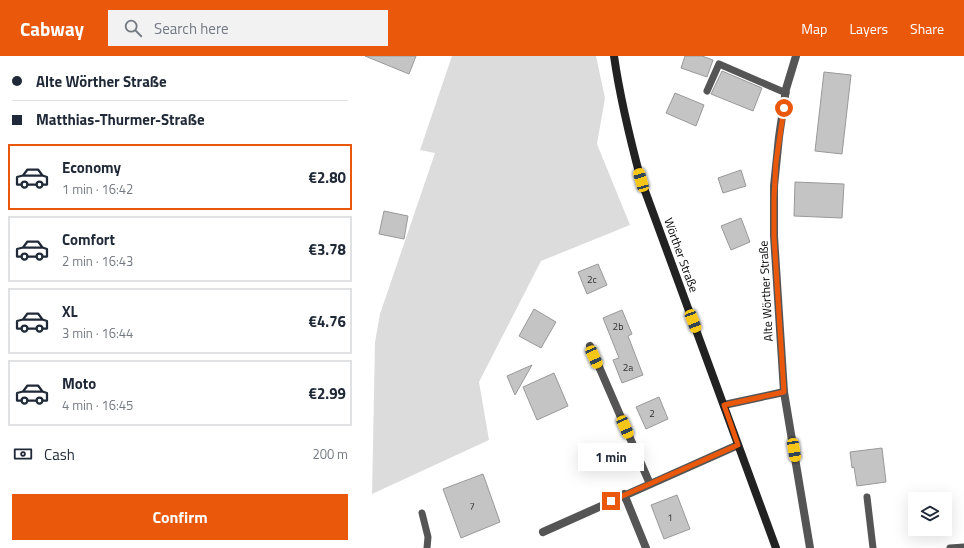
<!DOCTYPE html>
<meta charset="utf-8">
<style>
:root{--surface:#fff;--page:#f2f2f3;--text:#1f2937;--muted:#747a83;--line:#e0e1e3;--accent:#ea580c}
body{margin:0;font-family:"Titillium Web",sans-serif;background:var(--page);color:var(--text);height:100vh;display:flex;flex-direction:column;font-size:15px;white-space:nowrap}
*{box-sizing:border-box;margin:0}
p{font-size:13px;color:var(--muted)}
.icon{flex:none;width:22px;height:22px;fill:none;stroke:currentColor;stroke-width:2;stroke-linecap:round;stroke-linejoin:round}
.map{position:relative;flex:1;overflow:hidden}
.sheet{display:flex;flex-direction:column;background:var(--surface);width:360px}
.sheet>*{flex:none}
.top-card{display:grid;align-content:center;height:88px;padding:0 12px;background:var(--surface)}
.fabs{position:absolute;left:548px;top:436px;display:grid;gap:8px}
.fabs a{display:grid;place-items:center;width:44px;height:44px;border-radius:0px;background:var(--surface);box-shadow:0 4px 16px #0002;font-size:20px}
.end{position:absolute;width:18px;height:18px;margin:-9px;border:5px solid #ea580c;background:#fff;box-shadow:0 0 0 2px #fff}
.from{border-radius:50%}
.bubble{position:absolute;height:28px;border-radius:0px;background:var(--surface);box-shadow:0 4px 16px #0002;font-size:13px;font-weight:700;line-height:28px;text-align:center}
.car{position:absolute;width:12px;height:24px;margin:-12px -6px;border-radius:5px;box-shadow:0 0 3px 1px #0007;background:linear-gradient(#f5c518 24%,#345 0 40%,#f5c518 0 76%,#345 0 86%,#f5c518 0)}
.top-card b{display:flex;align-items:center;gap:14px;height:38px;font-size:15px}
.top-card b+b{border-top:1px solid var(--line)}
.top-card i{width:10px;height:10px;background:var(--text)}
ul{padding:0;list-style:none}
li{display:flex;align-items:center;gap:12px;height:66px;margin:0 8px 6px;padding:0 4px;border:2px solid var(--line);border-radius:0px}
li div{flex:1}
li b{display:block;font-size:15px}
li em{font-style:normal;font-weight:700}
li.current{border-color:var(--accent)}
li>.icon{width:36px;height:36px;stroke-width:1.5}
.pay{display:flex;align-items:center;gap:10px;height:44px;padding:0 12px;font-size:15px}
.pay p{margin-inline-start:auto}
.primary-button{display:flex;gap:8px;margin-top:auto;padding:8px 12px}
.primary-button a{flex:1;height:46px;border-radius:0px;background:var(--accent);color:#fff;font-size:16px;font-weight:700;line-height:46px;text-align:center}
header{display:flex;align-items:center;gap:24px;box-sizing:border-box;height:56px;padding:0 20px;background:var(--accent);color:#fff}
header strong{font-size:19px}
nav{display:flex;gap:22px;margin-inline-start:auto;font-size:14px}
.search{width:280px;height:36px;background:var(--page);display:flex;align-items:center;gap:10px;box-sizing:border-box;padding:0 14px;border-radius:0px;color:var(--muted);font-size:15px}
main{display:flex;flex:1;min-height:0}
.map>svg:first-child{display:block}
</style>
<header>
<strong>Cabway</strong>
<div class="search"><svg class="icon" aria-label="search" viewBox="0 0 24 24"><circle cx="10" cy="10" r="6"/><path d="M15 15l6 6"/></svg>Search here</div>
<nav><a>Map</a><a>Layers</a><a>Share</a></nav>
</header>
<main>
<section class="sheet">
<div class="top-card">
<b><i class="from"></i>Alte Wörther Straße</b>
<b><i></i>Matthias-Thurmer-Straße</b>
</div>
<ul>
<li class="current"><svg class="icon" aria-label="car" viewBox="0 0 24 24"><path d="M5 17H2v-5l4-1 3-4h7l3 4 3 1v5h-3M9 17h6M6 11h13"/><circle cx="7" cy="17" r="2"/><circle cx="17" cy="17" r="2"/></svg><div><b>Economy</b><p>1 min · 16:42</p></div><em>€2.80</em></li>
<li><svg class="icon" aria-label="car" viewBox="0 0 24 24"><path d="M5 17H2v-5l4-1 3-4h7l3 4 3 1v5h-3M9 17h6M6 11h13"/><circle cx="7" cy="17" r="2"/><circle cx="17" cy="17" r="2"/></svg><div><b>Comfort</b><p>2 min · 16:43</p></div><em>€3.78</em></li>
<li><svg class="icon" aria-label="car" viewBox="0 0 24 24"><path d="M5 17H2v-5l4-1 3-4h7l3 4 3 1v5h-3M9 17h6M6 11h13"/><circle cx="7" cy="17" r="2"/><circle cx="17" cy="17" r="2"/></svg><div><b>XL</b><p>3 min · 16:44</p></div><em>€4.76</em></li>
<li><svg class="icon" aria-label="car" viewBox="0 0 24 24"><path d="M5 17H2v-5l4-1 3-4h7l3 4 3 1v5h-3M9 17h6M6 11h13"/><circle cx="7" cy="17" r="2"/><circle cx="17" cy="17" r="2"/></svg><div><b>Moto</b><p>4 min · 16:45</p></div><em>€2.99</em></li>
</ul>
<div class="pay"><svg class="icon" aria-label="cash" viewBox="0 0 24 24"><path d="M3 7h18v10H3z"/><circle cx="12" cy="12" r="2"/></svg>Cash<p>200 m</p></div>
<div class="primary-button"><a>Confirm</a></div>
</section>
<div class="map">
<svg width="604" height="492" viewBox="0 0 604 492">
<rect width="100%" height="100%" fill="#fff"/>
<path fill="#dcdcdc" d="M 92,0 L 236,0 L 245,42 L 237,88 L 270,169 L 181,205 L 119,326 L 129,384 L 12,438 L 15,286 L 20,258 L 75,97 L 60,94 Z"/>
<g fill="#c4c4c4" stroke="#999">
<path d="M 5,0 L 56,0 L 49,18 Z"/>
<path d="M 325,0 L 342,0 L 353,4 L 347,21 L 321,12 Z"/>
<path d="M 362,15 L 402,32 L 393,55 L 351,38 Z"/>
<path d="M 464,16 L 491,19 L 482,98 L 455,95 Z"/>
<path d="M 315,37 L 344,49 L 336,70 L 306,57 Z"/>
<path d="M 381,114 L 386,130 L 363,137 L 358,122 Z"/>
<path d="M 435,126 L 484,128 L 482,162 L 434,160 Z"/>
<path d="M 24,155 L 48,160 L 44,183 L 19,178 Z"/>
<path d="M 381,162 L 390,186 L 371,194 L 361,170 Z"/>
<path d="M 238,208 L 247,229 L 227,238 L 218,216 Z"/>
<path d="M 174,253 L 196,266 L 181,292 L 159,280 Z"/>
<path d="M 262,254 L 272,278 L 268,280 L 283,319 L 262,327 L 253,304 L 259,302 L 243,262 Z"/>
<path d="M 172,309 L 155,339 L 147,320 Z"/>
<path d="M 194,317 L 208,350 L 177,364 L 163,331 Z"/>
<path d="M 299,341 L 308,363 L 286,373 L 276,351 Z"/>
<path d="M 522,392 L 526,426 L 497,430 L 494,411 L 492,412 L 490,396 Z"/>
<path d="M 123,418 L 140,466 L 101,482 L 83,433 Z"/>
<path d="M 317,439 L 330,473 L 304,483 L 291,449 Z"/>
</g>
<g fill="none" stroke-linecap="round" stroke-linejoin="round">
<g stroke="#555" stroke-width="7">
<path d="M 347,35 L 359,8 L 426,37"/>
<path d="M 507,441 L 513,492"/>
<path d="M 62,457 L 68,481 L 67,492"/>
<path d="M 590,492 L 604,491"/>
</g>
<g stroke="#555" stroke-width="8">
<path d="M 436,0 L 426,33 L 419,81 L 414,130 L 414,180 L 424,336 L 450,492"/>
<path d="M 230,290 L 290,428"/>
<path d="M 364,349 L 424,336"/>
<path d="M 264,438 L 286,492"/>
<path d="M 183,476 L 378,389"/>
</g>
<path stroke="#222" stroke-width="8" d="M 254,0 C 260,42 270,83 281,124 L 416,492"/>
</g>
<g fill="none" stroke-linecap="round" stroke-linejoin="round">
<path stroke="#ea580c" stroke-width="5" d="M 251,445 L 378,389 L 364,349 L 424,336 L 414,180 L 414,142 L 416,106 L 424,52"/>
</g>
<g text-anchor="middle" stroke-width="3.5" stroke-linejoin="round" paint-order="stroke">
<g font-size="10" fill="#313131">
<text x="232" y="227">2c</text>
<text x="258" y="274">2b</text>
<text x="268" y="315">2a</text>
<text x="292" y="361">2</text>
<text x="112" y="454">7</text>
<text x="310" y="465">1</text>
</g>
<g font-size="12" fill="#000" stroke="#fff">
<text transform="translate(321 199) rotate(70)" y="4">Wörther Straße</text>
<text transform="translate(406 235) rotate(-93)" y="4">Alte Wörther Straße</text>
</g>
</g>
</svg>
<div class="fabs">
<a><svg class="icon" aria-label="layers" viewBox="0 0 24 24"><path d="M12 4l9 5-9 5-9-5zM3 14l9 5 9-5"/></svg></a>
</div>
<i class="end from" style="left:424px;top:52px"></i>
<i class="end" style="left:251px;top:445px"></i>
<div class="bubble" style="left:218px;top:387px;width:66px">1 min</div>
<i class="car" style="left:281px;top:124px;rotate:344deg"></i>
<i class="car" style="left:333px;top:265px;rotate:159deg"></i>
<i class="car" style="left:234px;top:301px;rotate:156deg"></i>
<i class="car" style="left:265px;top:371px;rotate:156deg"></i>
<i class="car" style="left:434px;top:394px;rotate:171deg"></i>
</div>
</main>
